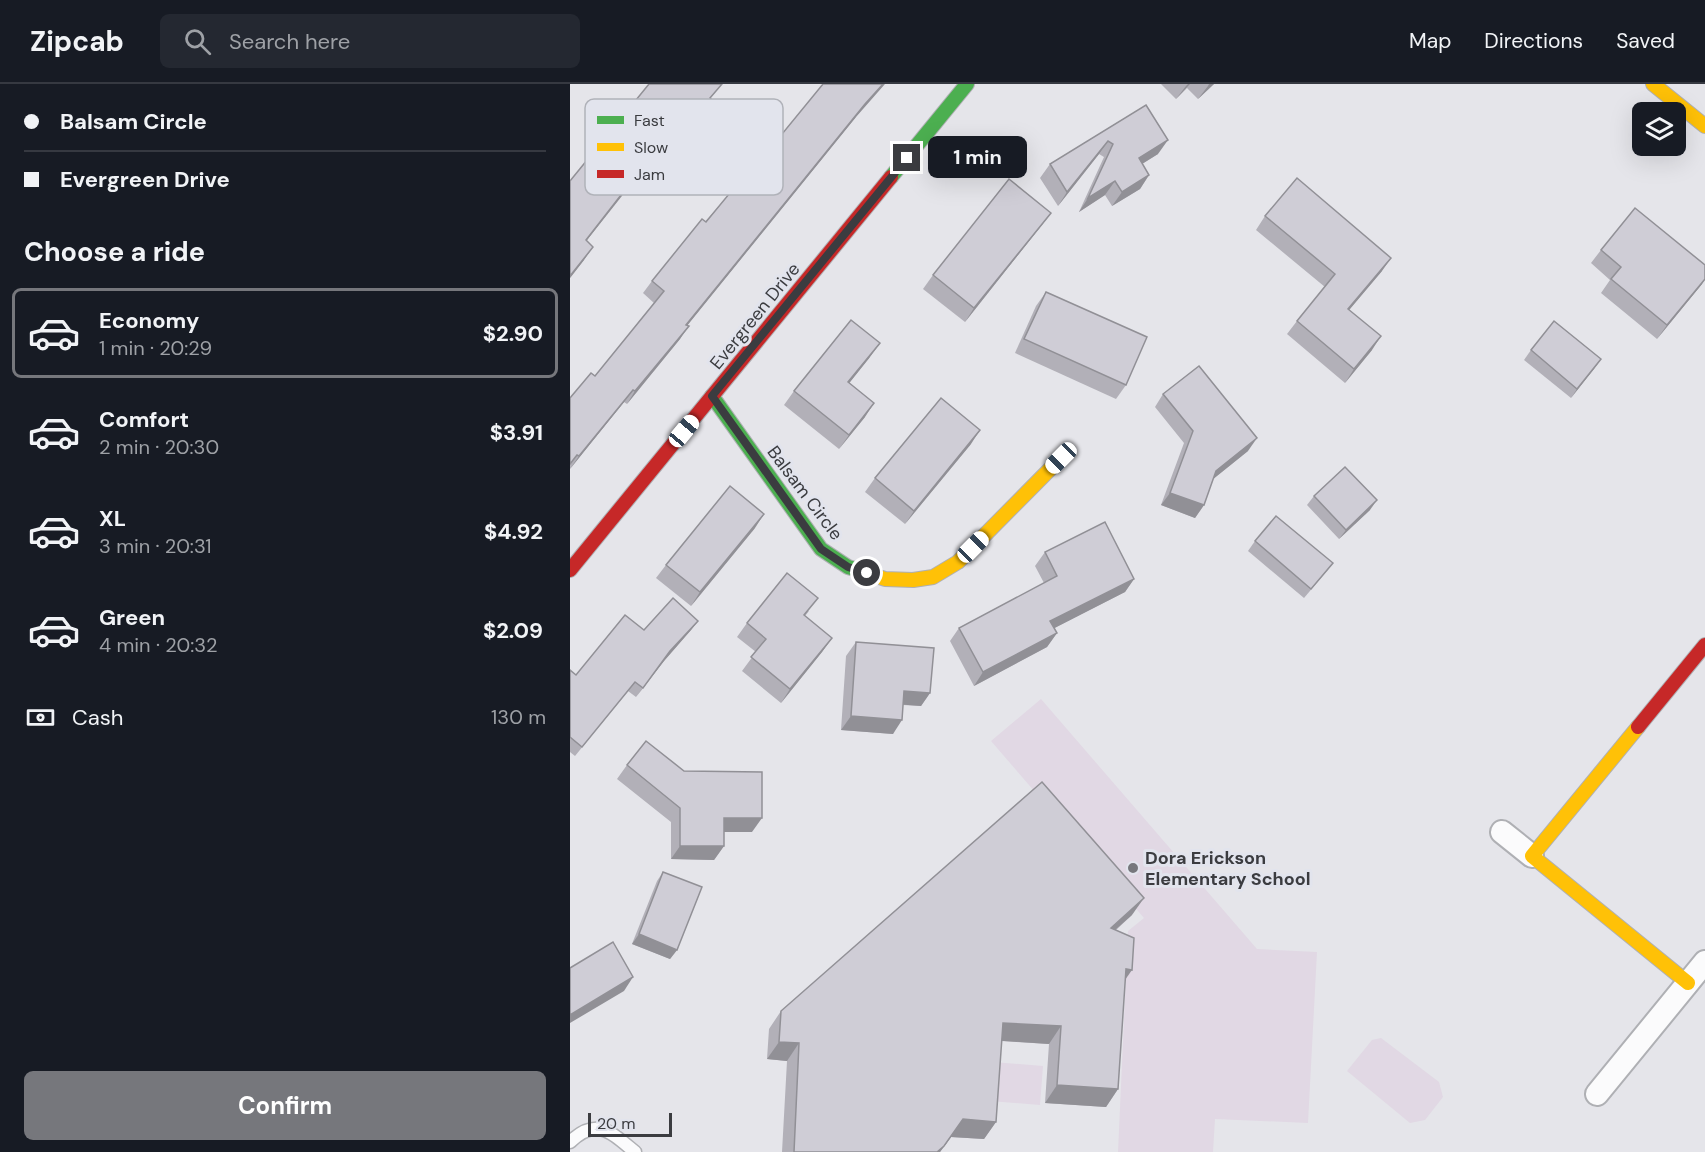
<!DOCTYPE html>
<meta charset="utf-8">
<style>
:root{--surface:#171b24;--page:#242831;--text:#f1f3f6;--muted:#9ea1a6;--line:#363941;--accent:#76777c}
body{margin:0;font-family:"DM Sans",sans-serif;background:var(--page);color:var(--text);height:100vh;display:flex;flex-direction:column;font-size:22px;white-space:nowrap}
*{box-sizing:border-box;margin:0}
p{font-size:20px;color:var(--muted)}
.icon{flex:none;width:33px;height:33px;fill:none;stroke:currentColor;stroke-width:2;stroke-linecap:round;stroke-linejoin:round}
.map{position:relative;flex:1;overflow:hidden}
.drawer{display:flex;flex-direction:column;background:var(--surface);width:570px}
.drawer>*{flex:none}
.top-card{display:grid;align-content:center;height:132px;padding:0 24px;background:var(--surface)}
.fabs{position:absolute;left:1062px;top:18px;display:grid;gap:12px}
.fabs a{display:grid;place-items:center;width:54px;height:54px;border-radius:9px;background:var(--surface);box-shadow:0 6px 24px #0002;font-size:30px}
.scale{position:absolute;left:18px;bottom:15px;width:84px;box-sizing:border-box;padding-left:6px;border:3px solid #3b3c40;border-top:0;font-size:16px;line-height:21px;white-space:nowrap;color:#3b3c40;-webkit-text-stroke:4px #e2e4ed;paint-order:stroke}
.end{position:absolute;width:27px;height:27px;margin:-14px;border:8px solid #3b3c40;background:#fff;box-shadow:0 0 0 3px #fff}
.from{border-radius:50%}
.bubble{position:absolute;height:42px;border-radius:9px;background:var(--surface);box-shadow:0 6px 24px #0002;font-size:20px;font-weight:700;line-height:42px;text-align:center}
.car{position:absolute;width:18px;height:36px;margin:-18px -9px;border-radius:8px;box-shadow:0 0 4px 2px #0007;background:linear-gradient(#fff 24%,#345 0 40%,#fff 0 76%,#345 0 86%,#fff 0)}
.top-card b{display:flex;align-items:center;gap:21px;height:57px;font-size:22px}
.top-card b+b{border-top:2px solid var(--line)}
.top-card i{width:15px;height:15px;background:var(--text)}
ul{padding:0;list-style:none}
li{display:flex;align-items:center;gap:18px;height:90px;margin:0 12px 9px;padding:0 12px;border:3px solid transparent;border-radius:9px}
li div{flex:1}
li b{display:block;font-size:22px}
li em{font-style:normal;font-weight:700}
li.on{border-color:var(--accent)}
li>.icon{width:54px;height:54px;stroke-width:1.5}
h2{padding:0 24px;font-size:27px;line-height:72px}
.pay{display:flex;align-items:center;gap:15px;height:66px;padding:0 24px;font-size:22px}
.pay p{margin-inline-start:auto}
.primary-button{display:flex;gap:12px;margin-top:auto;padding:12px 24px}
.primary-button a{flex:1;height:69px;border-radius:9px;background:var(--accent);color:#fff;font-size:24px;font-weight:700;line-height:69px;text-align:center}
header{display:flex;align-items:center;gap:36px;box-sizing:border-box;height:84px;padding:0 30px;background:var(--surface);border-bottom:2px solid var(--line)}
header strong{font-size:28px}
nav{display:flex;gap:33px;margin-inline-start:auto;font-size:21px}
.search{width:420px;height:54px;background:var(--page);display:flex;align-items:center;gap:15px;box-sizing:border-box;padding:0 21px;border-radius:9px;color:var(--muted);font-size:22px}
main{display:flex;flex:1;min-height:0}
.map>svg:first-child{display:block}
</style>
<header>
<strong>Zipcab</strong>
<div class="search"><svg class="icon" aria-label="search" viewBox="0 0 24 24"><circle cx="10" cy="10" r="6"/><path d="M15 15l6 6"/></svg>Search here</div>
<nav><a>Map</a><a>Directions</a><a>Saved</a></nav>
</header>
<main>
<section class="drawer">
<div class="top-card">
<b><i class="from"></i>Balsam Circle</b>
<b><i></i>Evergreen Drive</b>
</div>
<h2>Choose a ride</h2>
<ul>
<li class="on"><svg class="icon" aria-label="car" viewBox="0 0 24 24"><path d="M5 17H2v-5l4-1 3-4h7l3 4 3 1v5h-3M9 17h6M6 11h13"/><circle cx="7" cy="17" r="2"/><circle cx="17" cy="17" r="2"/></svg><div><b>Economy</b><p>1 min · 20:29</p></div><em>$2.90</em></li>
<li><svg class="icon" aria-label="car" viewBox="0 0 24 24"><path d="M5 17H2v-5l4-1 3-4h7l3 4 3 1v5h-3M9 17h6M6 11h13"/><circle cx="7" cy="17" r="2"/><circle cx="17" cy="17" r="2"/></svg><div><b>Comfort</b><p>2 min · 20:30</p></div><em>$3.91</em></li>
<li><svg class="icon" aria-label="car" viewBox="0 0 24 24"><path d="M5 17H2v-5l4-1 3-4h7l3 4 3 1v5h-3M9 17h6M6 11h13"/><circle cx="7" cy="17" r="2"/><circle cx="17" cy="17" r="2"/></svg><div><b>XL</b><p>3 min · 20:31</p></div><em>$4.92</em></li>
<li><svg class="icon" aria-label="car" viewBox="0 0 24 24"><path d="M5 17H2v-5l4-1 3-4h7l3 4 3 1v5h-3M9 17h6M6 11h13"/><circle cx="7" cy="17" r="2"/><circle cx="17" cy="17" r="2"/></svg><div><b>Green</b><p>4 min · 20:32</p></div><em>$2.09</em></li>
</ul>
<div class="pay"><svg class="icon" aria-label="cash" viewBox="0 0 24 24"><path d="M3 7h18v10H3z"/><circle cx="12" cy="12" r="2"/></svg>Cash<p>130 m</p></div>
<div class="primary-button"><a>Confirm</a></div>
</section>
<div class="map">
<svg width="1135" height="1068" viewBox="0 0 1135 1068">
<rect width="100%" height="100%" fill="#e5e5ea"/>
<g fill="#e1d8e4">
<path d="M 471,615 L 687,865 L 747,868 L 738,1039 L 645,1035 L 643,1068 L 548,1068 L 558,847 L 574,834 L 421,657 Z"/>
<path d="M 811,954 L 869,998 L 873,1013 L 855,1036 L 840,1039 L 777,987 L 802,956 Z"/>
<path d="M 423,978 L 473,982 L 470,1021 L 420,1017 Z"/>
</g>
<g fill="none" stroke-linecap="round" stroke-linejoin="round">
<defs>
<path id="lane" d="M 0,1058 C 27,1032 42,1049 65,1068"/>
<g id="street">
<path d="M 932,748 L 962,772"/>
<path d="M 1027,1010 L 1135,878"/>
</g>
<g id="fast">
<path d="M 321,93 L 397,0"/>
<path d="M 142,312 L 251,465 L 278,483 L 298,489"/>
</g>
<g id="slow">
<path d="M 1083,0 L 1135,42"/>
<path d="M 298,489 L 315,495 L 343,496 L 363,493 L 388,478 L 491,374"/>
<path d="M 1068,643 L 962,772 L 1118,899"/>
</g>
<g id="jam">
<path d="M 0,486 L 321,93"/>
<path d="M 1068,643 L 1135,561"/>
</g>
</defs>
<use href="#lane" stroke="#afb0b4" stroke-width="15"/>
<use href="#street" stroke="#afb0b4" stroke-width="26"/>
<use href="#fast" stroke="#afb0b4" stroke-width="16"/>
<use href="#slow" stroke="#afb0b4" stroke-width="16"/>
<use href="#jam" stroke="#afb0b4" stroke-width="16"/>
<use href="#lane" stroke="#fbfbfc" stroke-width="12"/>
<use href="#street" stroke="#fbfbfc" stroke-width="22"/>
<use href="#fast" stroke="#4caf50" stroke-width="14"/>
<use href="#slow" stroke="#ffc107" stroke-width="14"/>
<use href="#jam" stroke="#c62828" stroke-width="14"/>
</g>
<g fill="#b2b0b8">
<path d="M 591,0 L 644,0 L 628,15 L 617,4 L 606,15 Z"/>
<path d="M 141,15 L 133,30 L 102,69 L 87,56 L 67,80 L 72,84 L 16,157 L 14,176 L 0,194 L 0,97 Z"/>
<path d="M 576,21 L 588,70 L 572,80 L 579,91 L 570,105 L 542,122 L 535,111 L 509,128 L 534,73 L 529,70 L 488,122 L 470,94 L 480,80 Z"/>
<path d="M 286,33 L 117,241 L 110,255 L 57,320 L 54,318 L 0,385 L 0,314 L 25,292 L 84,219 L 73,209 L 82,197 L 199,66 Z"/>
<path d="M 481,129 L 471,142 L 395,238 L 353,205 L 363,191 Z"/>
<path d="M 695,132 L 812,187 L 779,226 L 802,266 L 775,299 L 717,250 L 727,237 L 755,203 L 686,146 Z"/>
<path d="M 1031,166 L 1132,200 L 1087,255 L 1031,209 L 1040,196 L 1021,179 Z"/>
<path d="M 476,208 L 556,301 L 546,315 L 445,269 L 466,222 Z"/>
<path d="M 961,266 L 1031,275 L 1001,314 L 954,276 Z"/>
<path d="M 300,273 L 279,299 L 295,333 L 269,365 L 214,321 L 224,307 Z"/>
<path d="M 593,310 L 678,367 L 643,395 L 634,421 L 625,434 L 591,421 L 614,359 L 585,323 Z"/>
<path d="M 401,360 L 335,440 L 295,408 L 305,394 Z"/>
<path d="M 744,412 L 800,426 L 769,455 L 737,421 Z"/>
<path d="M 185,444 L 121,522 L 86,494 L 96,481 Z"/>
<path d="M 685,457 L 763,479 L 756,488 L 734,514 L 678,467 Z"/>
<path d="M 475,468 L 564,495 L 555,508 L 484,544 L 487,549 L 477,563 L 404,602 L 380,557 L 389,544 L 474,499 L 465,482 Z"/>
<path d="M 239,527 L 235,532 L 262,554 L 252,568 L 211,619 L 172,587 L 186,568 L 167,553 L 177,539 Z"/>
<path d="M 128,537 L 121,546 L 94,577 L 66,613 L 58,607 L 5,672 L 0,668 L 0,586 L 6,591 L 74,546 Z"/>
<path d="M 286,558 L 360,609 L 351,622 L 333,621 L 323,650 L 271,646 L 276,572 Z"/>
<path d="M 57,681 L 182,748 L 154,748 L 154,762 L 144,776 L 101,775 L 101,738 L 47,695 Z"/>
<path d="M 93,788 L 107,866 L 100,875 L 62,860 L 87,797 Z"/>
<path d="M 562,831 L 546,846 L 555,896 L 548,1005 L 536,1023 L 475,1019 L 479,960 L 431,957 L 426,1038 L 414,1055 L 381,1053 L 370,1068 L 212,1068 L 217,977 L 197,975 L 199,945 L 211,927 Z"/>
</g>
<g fill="#919096">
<path d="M 313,0 L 315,0 L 286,33 L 108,253 L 116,241 L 295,20 Z"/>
<path d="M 618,0 L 620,0 L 606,15 L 616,2 Z"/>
<path d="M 639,0 L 644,0 L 628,15 L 638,2 Z"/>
<path d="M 143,17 L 133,30 L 102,69 L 112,55 Z"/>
<path d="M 96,43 L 87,56 L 57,93 L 66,80 Z"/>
<path d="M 598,56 L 588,70 L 559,88 L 569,74 Z"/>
<path d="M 538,57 L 529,70 L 488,122 L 497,108 Z"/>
<path d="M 72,84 L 63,98 L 6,170 L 16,156 Z"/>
<path d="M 579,91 L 570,105 L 542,122 L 552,108 Z"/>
<path d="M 545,97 L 535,111 L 509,128 L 518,114 Z"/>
<path d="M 481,129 L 471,142 L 395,238 L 404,224 Z"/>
<path d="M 23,163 L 14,176 L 0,194 L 0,192 Z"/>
<path d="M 821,174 L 812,187 L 769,238 L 778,225 Z"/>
<path d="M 1135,195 L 1132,200 L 1087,255 L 1097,241 Z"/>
<path d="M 119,242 L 110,255 L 57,320 L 65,307 Z"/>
<path d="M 811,252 L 802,266 L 775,299 L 784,285 Z"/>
<path d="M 310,259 L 300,273 L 269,312 L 278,298 Z"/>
<path d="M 1031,275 L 1024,285 L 1001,314 L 1007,305 Z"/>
<path d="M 63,306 L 54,318 L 0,385 L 9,372 Z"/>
<path d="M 304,319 L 295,333 L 269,365 L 279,351 Z"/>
<path d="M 410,346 L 401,360 L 335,440 L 344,427 Z"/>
<path d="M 687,354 L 678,367 L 637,400 L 646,387 Z"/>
<path d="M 600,409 L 634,421 L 625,434 L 591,421 Z"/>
<path d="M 807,416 L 800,426 L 769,455 L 776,446 Z"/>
<path d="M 194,430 L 185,444 L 121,522 L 130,508 Z"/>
<path d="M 564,495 L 555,508 L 471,551 L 480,537 Z"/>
<path d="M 128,537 L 121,546 L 94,577 L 66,613 L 100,567 Z"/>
<path d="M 487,549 L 477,563 L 404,602 L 413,588 Z"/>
<path d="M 262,554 L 252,568 L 211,619 L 220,605 Z"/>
<path d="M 334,607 L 360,609 L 351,622 L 325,620 Z"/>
<path d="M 281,632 L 332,636 L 323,650 L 271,646 Z"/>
<path d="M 154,734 L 192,734 L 182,748 L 144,748 Z"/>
<path d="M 110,762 L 154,762 L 144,776 L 101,775 Z"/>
<path d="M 574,814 L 562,831 L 528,861 L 541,844 Z"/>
<path d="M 69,850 L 107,866 L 100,875 L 62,860 Z"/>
<path d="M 556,885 L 562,886 L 550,903 Z"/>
<path d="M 63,893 L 54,907 L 0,939 L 0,931 Z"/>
<path d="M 433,939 L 491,942 L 479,960 L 420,956 Z"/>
<path d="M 209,958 L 229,959 L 217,977 L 197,975 Z"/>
<path d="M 487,1001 L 548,1005 L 536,1023 L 475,1019 Z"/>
<path d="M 393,1035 L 426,1038 L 414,1055 L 381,1053 L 370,1068 L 367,1068 Z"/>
</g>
<g fill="#cfcdd6" stroke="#919096" stroke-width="1.5">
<path d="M 79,0 L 152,0 L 140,14 L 143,17 L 112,55 L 96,43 L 66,80 L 72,84 L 16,156 L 23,163 L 0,192 L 0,97 Z"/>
<path d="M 253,0 L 313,0 L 295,20 L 116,241 L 119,242 L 65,307 L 63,306 L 9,372 L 7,371 L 0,380 L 0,314 L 21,289 L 25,292 L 94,207 L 82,197 L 132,135 L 136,138 L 197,64 L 199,66 Z"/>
<path d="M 576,21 L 598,56 L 569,74 L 579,91 L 552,108 L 545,97 L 518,114 L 543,60 L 538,57 L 497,108 L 480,80 Z"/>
<path d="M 727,94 L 821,174 L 778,225 L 811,252 L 784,285 L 727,237 L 765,190 L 695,132 Z"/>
<path d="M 439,95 L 481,129 L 404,224 L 363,191 Z"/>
<path d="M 1065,124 L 1135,181 L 1135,195 L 1097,241 L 1041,195 L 1051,183 L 1031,166 Z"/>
<path d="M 476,208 L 577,253 L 556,301 L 454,255 Z"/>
<path d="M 281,236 L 310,259 L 278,298 L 304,319 L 279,351 L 224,307 Z"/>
<path d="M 984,237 L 1031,275 L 1007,305 L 961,266 Z"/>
<path d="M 629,282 L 687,354 L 646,387 L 634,421 L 600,409 L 623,347 L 593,310 Z"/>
<path d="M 371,314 L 410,346 L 344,427 L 305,394 Z"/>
<path d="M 775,383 L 807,416 L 776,446 L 744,412 Z"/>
<path d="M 160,402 L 194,430 L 130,508 L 96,481 Z"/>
<path d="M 706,432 L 763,479 L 741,505 L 685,457 Z"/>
<path d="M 535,438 L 564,495 L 480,537 L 487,549 L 413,588 L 389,544 L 487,492 L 475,468 Z"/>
<path d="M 217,489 L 248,514 L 234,531 L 262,554 L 220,605 L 181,573 L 196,555 L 177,539 Z"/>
<path d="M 103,514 L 128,537 L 100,567 L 73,604 L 65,598 L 12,663 L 0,653 L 0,586 L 6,591 L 55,531 L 74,546 Z"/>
<path d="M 286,558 L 364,564 L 360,609 L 334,607 L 332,636 L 281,632 Z"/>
<path d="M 76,657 L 114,687 L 192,688 L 192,734 L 154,734 L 154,762 L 110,762 L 110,724 L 57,681 Z"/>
<path d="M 472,698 L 574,814 L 541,844 L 564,854 L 562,886 L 556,885 L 548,1005 L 487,1001 L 491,942 L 433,939 L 426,1038 L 393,1035 L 374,1062 L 367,1068 L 224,1068 L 229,959 L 209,958 L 211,927 Z"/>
<path d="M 93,788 L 132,803 L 107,866 L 69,850 Z"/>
<path d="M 43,858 L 63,893 L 0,931 L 0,884 Z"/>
</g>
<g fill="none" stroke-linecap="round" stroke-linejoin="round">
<path stroke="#3b3c40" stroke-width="8" d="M 297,489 L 278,483 L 251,465 L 142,312 L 337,74"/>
</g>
<circle fill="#76777c" stroke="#e2e4ed" stroke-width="2" cx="563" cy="784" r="6"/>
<g text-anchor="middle" stroke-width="6" stroke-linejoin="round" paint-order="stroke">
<g font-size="18" fill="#3b3c40" stroke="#e2e4ed">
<text transform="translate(185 232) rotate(-51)" y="6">Evergreen Drive</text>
<text transform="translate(235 409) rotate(53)" y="6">Balsam Circle</text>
</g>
<g font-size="18" font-weight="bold" fill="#3b3c40" stroke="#e2e4ed" text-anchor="start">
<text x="575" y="780">Dora Erickson<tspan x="575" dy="21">Elementary School</tspan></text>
</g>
</g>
<rect x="15" y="15" width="198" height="96" rx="9" fill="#e2e4ed" stroke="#b0b2b9" stroke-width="1.5"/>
<rect x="27" y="32" width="27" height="8" fill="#4caf50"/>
<rect x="27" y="59" width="27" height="8" fill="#ffc107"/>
<rect x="27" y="86" width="27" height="8" fill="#c62828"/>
<g font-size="16" fill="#3b3c40">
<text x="64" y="42">Fast</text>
<text x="64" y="69">Slow</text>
<text x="64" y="96">Jam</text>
</g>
</svg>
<div class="fabs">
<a><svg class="icon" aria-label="layers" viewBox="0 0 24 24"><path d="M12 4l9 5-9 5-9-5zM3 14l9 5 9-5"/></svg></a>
</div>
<div class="scale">20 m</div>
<i class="end from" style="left:297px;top:489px"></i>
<i class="end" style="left:337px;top:74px"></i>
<div class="bubble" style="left:358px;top:52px;width:99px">1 min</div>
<i class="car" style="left:114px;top:347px;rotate:40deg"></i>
<i class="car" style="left:491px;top:374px;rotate:225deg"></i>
<i class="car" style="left:403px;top:463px;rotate:45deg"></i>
</div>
</main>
